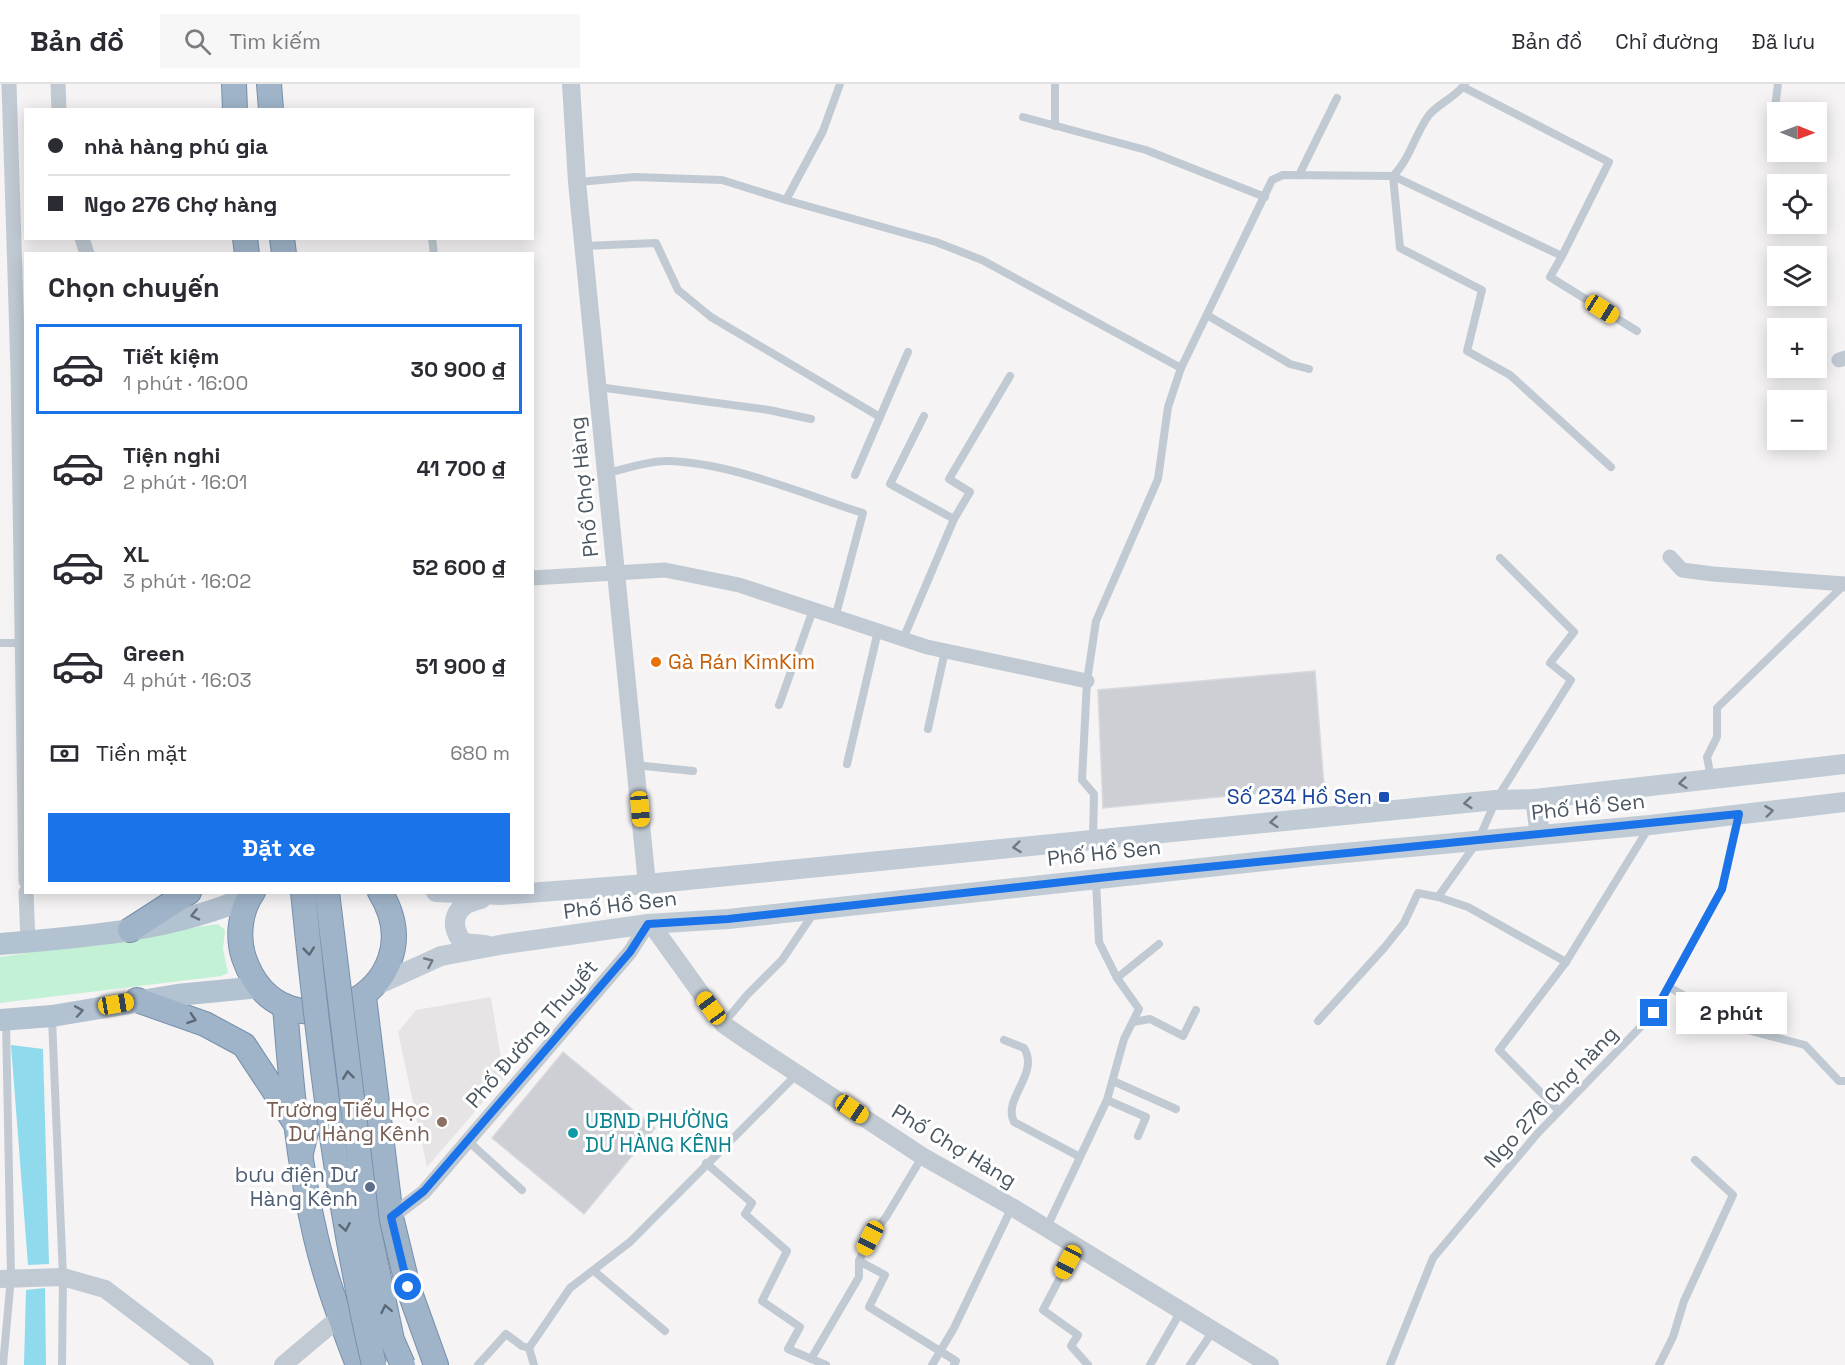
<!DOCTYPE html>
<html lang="vi">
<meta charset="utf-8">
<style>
:root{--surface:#fff;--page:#f7f7f7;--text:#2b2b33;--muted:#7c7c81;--line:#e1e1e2;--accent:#1a73e8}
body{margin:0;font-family:"Space Grotesk",sans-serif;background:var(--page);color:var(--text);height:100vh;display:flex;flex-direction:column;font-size:22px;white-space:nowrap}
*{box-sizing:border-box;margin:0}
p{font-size:20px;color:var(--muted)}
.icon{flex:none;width:33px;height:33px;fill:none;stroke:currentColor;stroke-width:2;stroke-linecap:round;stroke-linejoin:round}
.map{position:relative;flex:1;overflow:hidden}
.sheet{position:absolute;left:24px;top:168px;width:510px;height:642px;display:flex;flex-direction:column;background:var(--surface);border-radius:0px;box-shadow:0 3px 15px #0003}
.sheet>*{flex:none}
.guide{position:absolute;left:24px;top:24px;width:510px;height:132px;border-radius:0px;box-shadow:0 3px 15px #0003;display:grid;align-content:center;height:132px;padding:0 24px;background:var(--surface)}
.needle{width:39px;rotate:91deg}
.controls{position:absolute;left:1767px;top:18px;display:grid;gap:12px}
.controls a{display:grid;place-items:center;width:60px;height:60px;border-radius:0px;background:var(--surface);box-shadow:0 3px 15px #0003;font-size:30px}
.end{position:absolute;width:27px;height:27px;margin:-14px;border:8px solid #1a73e8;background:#fff;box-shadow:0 0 0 3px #fff}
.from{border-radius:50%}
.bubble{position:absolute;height:42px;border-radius:0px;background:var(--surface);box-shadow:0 3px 15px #0003;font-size:20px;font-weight:800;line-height:42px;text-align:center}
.car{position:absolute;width:18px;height:36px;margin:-18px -9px;border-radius:8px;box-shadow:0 0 4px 2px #0007;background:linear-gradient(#f5c518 24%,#345 0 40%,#f5c518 0 76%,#345 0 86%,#f5c518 0)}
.guide b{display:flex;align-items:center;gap:21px;height:57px;font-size:22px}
.guide b+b{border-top:2px solid var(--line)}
.guide i{width:15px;height:15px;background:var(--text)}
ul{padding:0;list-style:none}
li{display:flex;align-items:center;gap:18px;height:90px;margin:0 12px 9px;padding:0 12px;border:3px solid transparent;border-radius:0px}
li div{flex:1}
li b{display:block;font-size:22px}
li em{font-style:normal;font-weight:800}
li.current{border-color:var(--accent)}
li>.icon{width:54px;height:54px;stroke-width:1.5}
h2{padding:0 24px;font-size:27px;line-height:72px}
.pay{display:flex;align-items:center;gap:15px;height:66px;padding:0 24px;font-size:22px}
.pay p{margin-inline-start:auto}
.primary-button{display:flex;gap:12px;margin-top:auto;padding:12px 24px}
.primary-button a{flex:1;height:69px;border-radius:0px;background:var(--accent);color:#fff;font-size:24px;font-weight:800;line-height:69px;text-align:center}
header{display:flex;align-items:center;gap:36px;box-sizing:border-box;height:84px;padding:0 30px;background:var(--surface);border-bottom:2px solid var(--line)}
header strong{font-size:28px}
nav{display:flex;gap:33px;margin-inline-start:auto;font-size:21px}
.search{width:420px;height:54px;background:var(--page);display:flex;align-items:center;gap:15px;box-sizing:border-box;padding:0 21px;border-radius:0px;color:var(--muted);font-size:22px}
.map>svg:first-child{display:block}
</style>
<header>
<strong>Bản đồ</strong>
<div class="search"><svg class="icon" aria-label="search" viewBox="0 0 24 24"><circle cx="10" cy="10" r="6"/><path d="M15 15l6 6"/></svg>Tìm kiếm</div>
<nav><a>Bản đồ</a><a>Chỉ đường</a><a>Đã lưu</a></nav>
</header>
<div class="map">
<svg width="1845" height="1281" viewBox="0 0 1845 1281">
<rect width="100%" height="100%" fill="#f5f3f3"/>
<path fill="#e6e4e5" d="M 491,913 L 504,994 L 427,1083 L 398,948 L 416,926 Z"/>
<path fill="#c3f1d5" d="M 218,840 L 225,846 L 223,865 L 228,889 L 221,892 L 0,919 L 0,873 Z"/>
<g fill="#90daee">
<path d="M 11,961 L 43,965 L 49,1180 L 28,1181 Z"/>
<path d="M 45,1204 L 46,1281 L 24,1281 L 26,1206 Z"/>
</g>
<g fill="#cdcfd5" stroke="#d7d9de" stroke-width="1.5">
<path d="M 1315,587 L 1324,703 L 1103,724 L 1098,606 Z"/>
<path d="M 563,968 L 655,1044 L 584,1130 L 492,1054 Z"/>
</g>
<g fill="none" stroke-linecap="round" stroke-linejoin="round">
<defs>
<g id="trunk">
<path d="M 234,0 L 235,26"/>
<path d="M 269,0 L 271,26"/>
<path d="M 245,154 L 247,170"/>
<path d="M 282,154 L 284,170"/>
<path d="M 253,808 C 240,826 237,853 244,874 C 282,984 441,907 380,808"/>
<path d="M 130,846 L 189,808"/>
<path d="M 364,913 L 391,1133 L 408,1203 L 436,1281"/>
<path d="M 137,916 L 205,940 L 244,961 L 294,1037"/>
<path d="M 285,922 C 291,1000 298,1078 316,1154 C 326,1197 342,1240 358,1281"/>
<path d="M 301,1069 L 307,1044 L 322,1033 L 350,1031"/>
</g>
</defs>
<use href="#trunk" stroke="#7690ad" stroke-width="26"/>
<g stroke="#c1cad2" stroke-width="8">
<path d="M 1774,32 L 1778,0"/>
<path d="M 1023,33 L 1146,66 L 1265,113"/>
<path d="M 1055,42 L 1055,0"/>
<path d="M 1299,91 L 1337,14"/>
<path d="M 1393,92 L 1562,172 L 1609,78 L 1463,3"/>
<path d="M 1393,92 L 1400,164 L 1482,206 L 1467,267 L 1510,291 L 1611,383"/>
<path d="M 578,98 L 635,93 L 722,96 L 786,116 L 823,47 L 840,0"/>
<path d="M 786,116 L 936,158 L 982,176 L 1181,284"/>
<path d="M 432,154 L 434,170"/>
<path d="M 584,162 L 656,159 L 678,206 L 711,233 L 880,333"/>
<path d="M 1562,172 L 1550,193 L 1637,247"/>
<path d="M 1207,231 L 1290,280 L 1309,285"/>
<path d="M 598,303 L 769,326 L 811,335"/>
<path d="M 607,389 C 626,385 647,377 666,377 C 730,378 803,410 863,429 L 835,534"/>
<path d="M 855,391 L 908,268"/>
<path d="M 954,435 L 970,408 L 949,395 L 1010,292"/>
<path d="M 903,555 L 954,435 L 890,400 L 924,332"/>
<path d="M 0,559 L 22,559"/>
<path d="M 779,621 L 813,526"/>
<path d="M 928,645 L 945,567"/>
<path d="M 847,680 L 878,547"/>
<path d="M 635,681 L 693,687"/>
<path d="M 1711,694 L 1707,673 L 1717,653 L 1717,624 L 1844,501"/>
<path d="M 1093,755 L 1094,710 L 1082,696 L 1087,597 L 1096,537 L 1158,395 L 1168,323 L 1181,284 L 1272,96 L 1283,91 L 1393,92 C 1410,75 1415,50 1429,31 C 1439,19 1456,13 1465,0"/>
<path d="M 1438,813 L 1468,823 L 1566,878"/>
<path d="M 1117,894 L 1159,860"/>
<path d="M 1669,903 L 1743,945 L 1805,961 L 1839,997 L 1845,997"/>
<path d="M 52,935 L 63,1193 L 62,1281"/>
<path d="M 1318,937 L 1384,864 L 1404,839 L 1418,809 L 1438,813 L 1478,757 L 1496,716 L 1571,596 L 1550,579 L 1574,548 L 1500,474"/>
<path d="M 1133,938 L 1150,935 L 1183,952 L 1196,926"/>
<path d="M 723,940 L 747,911 L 782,876 L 813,830"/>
<path d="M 1004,956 L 1024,964 C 1040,990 1002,1015 1014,1038 L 1080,1073"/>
<path d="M 1113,997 L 1176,1025"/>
<path d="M 1107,1016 L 1146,1033 L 1138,1052"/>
<path d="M 1559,1027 L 1499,966 L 1566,878 L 1648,745"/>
<path d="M 468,1057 L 522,1106"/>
<path d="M 706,1079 L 752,1119 L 745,1130 L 787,1167 L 762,1217 L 800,1243 L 788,1265 L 826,1281"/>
<path d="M 1047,1143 L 1107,1016 L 1124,955 L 1139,925 L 1117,894 L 1099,858 L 1096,797"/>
<path d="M 1076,1163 L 1043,1226 L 1078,1251 L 1071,1262 L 1088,1281"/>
<path d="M 859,1177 L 885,1191 L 869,1223 L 956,1277 L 954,1281"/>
<path d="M 594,1187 L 665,1247"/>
<path d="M 811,1275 L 859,1193 L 859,1177 L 870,1153 L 886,1133 L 922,1073"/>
<path d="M 3,1281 L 11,1193 L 6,937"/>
<path d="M 478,1281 L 506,1250 L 522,1262 L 529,1264"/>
<path d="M 534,1281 L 529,1264 L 570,1204 L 630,1158 L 797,990"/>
<path d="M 932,1281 L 954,1244 L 1012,1123"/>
<path d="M 1150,1281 L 1181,1227"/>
<path d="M 1190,1281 L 1213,1247"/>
<path d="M 1390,1281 L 1433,1174 L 1537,1050 L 1654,929 L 1722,805 L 1738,732"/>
<path d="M 1659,1281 L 1673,1253 L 1684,1217 L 1733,1111 L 1695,1076"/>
</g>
<g stroke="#c1cad2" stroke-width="15">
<path d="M 9,0 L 18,286 L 26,797"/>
<path d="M 58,0 L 59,26"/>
<path d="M 82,154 L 87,170"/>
<path d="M 1839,276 L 1845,274"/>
<path d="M 1670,473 L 1682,486 L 1713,490 L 1845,500"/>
<path d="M 532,494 L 665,486 L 739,501 L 927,563 L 1087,597"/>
<path d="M 26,808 L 28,858"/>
<path d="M 391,1133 L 424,1108 L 630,868 L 648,840"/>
</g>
<g stroke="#c1cad2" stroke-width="18">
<path d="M 571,0 L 577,98 L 647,800"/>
<path d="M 651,840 L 723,940 L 749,958 L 922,1072 L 1012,1123 L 1270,1281"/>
<path d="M 0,1195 L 63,1193 L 105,1205 L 205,1281"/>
<path d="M 283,1281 L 340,1233"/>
</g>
<g stroke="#c1cbd6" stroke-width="20">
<path d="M 1535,715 L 1540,751"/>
<path d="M 436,808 L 501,811 L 647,800 L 1496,716 L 1535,715 L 1845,680"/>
<path d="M 481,815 C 456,820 447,838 463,859 L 485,861"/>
<path d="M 375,902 L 441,872 L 505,860 L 648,840 L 728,835 L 1311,772 L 1650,741 L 1845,718"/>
</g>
<g stroke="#b3c2d1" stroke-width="22">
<path d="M 0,860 C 83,853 173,847 250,812"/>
<path d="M 0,936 L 52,932 L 177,911 L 260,903"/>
</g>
<use href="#trunk" stroke="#9fb4c9" stroke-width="24"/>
<defs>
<g id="trunk-bridge">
<path d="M 303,808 C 319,967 338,1125 374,1281"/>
<path d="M 327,808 L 367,1138 L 392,1256 L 403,1281"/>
</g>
</defs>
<use href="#trunk-bridge" stroke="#7690ad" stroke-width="26" stroke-linecap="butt"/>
<use href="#trunk-bridge" stroke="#9fb4c9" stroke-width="24"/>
</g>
<defs><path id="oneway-chevron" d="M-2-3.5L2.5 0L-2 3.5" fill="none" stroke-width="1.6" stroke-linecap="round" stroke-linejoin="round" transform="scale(1.5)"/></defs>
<g stroke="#6e7984">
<use href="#oneway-chevron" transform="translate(1683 699) rotate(174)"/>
<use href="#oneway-chevron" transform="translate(1468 719) rotate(174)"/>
<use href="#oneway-chevron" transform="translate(1769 727) rotate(-7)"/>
<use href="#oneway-chevron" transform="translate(1274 738) rotate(175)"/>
<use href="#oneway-chevron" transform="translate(1017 763) rotate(174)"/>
<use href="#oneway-chevron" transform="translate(429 878) rotate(-24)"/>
</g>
<g stroke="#64717d">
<use href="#oneway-chevron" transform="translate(195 831) rotate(167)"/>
<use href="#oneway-chevron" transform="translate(79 927) rotate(-10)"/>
</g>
<g stroke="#5b6976">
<use href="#oneway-chevron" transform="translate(309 867) rotate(84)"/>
<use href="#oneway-chevron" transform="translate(192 935) rotate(19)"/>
<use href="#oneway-chevron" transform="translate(348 991) rotate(-97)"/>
<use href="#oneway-chevron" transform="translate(345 1143) rotate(80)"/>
<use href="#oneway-chevron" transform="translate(386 1225) rotate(-102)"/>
</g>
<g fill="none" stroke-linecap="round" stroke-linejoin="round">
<path stroke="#1a73e8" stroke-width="8" d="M 408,1203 L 391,1133 L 424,1107 L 630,868 L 648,840 L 728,835 L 1117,792 L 1739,730 L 1722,805 L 1654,929"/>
</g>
<circle fill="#e8710a" stroke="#fff" stroke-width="2" cx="656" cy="578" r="6"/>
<rect fill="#1a4fb4" stroke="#fff" stroke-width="2" x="1378" y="707" width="12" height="12" rx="3"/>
<circle fill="#8d6e63" stroke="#fff" stroke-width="2" cx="442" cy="1038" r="6"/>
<circle fill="#0f9aa8" stroke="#fff" stroke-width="2" cx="573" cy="1049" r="6"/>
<circle fill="#5c6f8a" stroke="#fff" stroke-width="2" cx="370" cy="1103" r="6"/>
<g text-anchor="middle" stroke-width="6" stroke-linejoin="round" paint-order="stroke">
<g font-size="21" fill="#4a5661" stroke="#fff">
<text transform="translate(584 403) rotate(-96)" y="7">Phố Chợ Hàng</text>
<text transform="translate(1588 723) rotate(-6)" y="7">Phố Hồ Sen</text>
<text transform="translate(1104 769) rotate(-6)" y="7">Phố Hồ Sen</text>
<text transform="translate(620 821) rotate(-7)" y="7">Phố Hồ Sen</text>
<text transform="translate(532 950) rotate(-49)" y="7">Phố Đường Thuyết</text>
<text transform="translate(1551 1013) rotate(-47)" y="7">Ngo 276 Chợ hàng</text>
<text transform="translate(954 1062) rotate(31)" y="7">Phố Chợ Hàng</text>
</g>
<g font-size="21" fill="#c56008" stroke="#fff" text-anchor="start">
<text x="668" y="585">Gà Rán KimKim</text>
</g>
<g font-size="21" fill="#164399" stroke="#fff" text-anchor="end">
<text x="1372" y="720">Số 234 Hồ Sen</text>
</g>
<g font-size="21" fill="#785e54" stroke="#fff" text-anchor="end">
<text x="430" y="1033">Trường Tiểu Học<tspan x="430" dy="24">Dư Hàng Kênh</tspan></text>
</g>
<g font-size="21" fill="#0d838f" stroke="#fff" text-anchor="start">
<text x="585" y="1044">UBND PHƯỜNG<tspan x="585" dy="24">DƯ HÀNG KÊNH</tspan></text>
</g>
<g font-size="21" fill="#4e5e75" stroke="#fff" text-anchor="end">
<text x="358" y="1098">bưu điện Dư<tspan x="358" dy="24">Hàng Kênh</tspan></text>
</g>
</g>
</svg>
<div class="controls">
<a><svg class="needle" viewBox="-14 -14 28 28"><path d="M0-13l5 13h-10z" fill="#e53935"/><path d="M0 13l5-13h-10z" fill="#7c7c81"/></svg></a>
<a><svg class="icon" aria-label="locate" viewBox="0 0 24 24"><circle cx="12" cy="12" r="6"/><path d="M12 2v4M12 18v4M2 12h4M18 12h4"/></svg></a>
<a><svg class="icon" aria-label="layers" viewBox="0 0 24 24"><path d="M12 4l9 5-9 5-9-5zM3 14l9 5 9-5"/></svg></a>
<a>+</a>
<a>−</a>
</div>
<i class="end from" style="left:408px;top:1203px"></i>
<i class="end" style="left:1654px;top:929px"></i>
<div class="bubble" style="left:1676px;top:908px;width:111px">2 phút</div>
<i class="car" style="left:1602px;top:225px;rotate:122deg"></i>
<i class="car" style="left:640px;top:725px;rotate:175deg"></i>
<i class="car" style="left:116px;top:920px;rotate:80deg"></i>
<i class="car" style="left:711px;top:924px;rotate:324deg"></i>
<i class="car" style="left:852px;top:1025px;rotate:124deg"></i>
<i class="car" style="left:870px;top:1154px;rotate:207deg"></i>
<i class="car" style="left:1068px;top:1178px;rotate:208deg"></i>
<div class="guide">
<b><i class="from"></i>nhà hàng phú gia</b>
<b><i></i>Ngo 276 Chợ hàng</b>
</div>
<section class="sheet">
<h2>Chọn chuyến</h2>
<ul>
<li class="current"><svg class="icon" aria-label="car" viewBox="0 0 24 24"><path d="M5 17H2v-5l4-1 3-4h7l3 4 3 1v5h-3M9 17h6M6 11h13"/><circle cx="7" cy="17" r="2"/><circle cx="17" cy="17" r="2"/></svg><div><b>Tiết kiệm</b><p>1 phút · 16:00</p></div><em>30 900 ₫</em></li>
<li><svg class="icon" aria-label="car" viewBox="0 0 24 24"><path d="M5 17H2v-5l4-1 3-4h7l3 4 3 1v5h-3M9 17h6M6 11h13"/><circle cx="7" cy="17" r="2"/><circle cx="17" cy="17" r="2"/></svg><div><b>Tiện nghi</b><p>2 phút · 16:01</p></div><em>41 700 ₫</em></li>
<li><svg class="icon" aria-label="car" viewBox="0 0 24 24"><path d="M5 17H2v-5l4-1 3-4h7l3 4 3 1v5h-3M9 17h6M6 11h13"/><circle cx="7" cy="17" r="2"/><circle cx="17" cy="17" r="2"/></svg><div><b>XL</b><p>3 phút · 16:02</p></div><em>52 600 ₫</em></li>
<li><svg class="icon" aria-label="car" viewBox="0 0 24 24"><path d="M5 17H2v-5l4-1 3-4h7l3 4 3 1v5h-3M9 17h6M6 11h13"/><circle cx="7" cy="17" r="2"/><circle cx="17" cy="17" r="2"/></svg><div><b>Green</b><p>4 phút · 16:03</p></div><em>51 900 ₫</em></li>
</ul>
<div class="pay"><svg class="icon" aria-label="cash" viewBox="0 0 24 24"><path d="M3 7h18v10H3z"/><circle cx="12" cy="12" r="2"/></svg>Tiền mặt<p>680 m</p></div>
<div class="primary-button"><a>Đặt xe</a></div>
</section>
</div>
